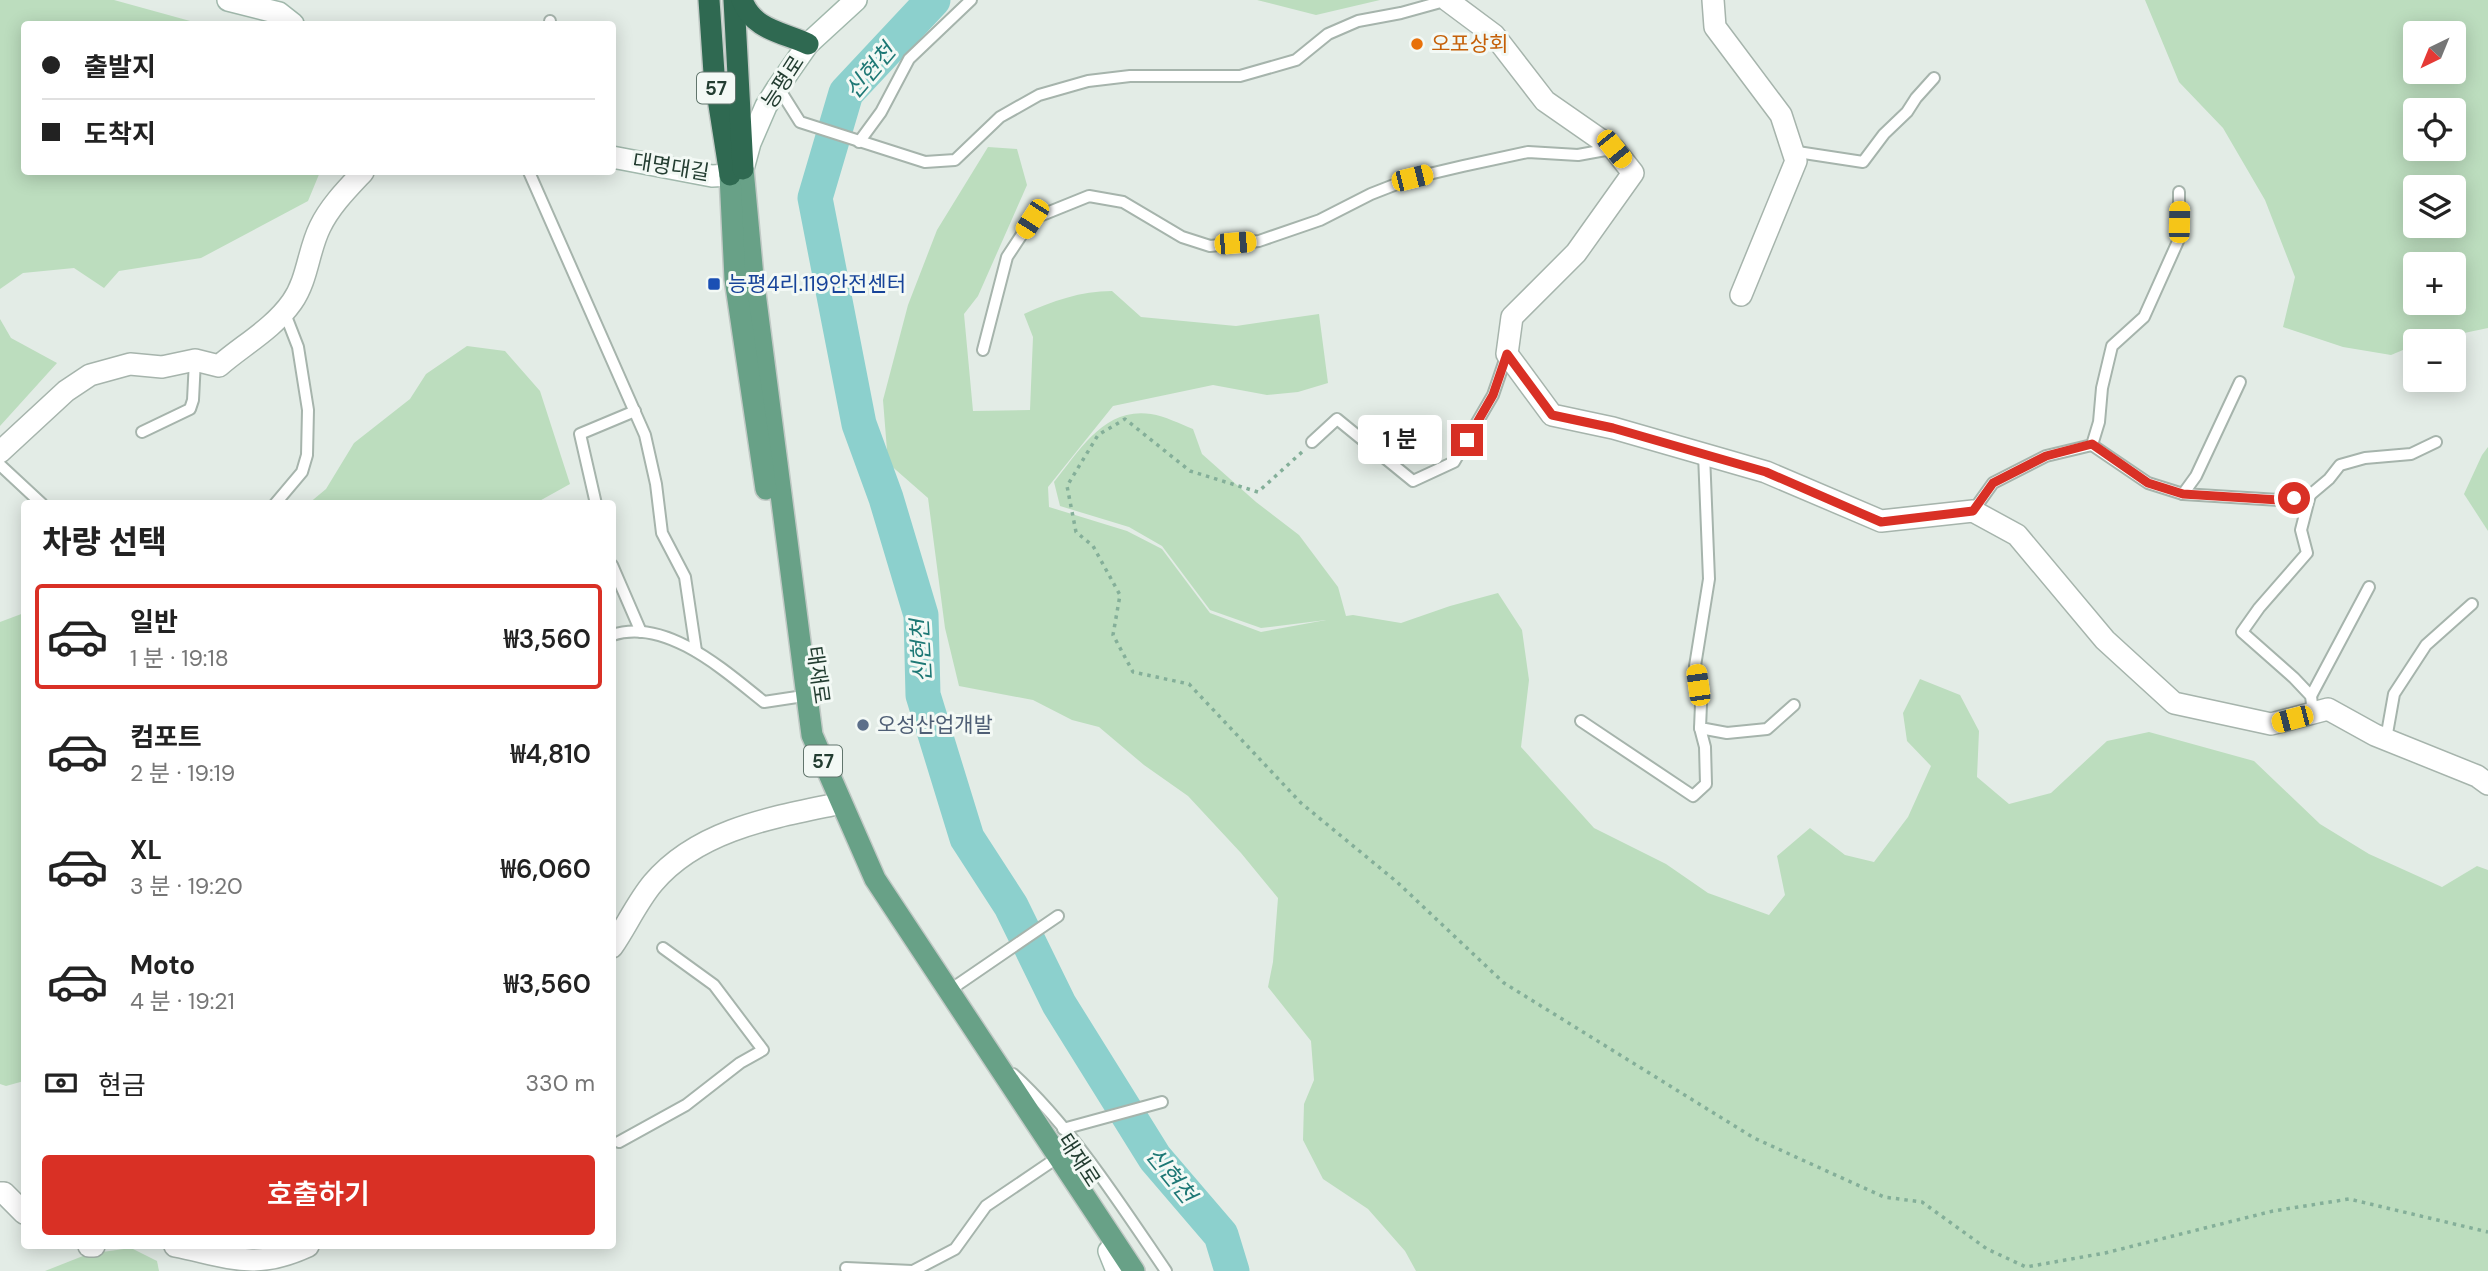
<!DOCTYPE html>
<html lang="ko">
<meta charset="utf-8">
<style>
:root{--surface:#fff;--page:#f2f2f2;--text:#222;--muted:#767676;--line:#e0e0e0;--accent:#d93025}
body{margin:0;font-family:"DM Sans","Noto Sans KR",sans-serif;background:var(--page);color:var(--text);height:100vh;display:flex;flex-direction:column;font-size:26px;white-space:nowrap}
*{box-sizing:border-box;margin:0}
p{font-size:23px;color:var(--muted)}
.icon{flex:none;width:38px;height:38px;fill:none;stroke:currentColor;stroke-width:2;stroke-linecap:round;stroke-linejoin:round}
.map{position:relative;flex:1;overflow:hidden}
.side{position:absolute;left:21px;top:500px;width:595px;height:749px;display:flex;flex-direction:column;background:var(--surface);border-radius:7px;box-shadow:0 4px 18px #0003}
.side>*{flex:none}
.banner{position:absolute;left:21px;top:21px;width:595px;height:154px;border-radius:7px;box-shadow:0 4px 18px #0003;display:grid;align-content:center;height:154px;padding:0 21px;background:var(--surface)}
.needle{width:46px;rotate:223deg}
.buttons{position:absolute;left:2403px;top:21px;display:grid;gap:14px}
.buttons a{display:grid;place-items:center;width:63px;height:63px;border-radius:7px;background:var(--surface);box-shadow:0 4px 18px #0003;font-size:35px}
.end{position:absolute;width:32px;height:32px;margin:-16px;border:9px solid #d93025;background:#fff;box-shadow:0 0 0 4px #fff}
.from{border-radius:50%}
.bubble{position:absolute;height:49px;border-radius:7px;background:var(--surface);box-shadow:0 4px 18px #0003;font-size:23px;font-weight:600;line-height:49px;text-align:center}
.car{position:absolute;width:21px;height:42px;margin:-21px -10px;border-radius:9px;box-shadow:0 0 5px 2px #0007;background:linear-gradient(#f5c518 24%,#345 0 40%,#f5c518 0 76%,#345 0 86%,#f5c518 0)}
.banner b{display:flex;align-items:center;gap:24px;height:66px;font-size:26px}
.banner b+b{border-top:2px solid var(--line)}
.banner i{width:18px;height:18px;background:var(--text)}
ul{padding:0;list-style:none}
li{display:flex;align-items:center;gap:21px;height:105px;margin:0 14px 10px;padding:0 7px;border:4px solid transparent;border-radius:7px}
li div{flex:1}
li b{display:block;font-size:26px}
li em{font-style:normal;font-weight:600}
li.current{border-color:var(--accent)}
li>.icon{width:63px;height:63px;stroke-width:1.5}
h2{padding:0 21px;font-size:32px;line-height:84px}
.pay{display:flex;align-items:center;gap:18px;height:77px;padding:0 21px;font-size:26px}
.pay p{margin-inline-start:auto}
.cta{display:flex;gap:14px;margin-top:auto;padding:14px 21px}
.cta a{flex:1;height:80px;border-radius:7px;background:var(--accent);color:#fff;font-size:28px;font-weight:600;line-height:80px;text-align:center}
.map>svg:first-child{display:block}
</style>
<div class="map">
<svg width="2488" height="1271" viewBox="0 0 2488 1271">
<rect width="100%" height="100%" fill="#e3ece6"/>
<g fill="#bcddbe" fill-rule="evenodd">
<path d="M 0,0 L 114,0 L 201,24 L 24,24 L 24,172 L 320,172 L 308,201 L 201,258 L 119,271 L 104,288 L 74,268 L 23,273 L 0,289 Z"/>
<path d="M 1257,0 L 1380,0 L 1316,15 Z"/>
<path d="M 2145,0 L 2488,0 L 2488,328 L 2426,341 L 2415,341 L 2415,345 L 2391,355 L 2343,347 L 2283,327 L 2295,277 L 2265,200 L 2223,128 L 2179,82 ZM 2415,33 L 2454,33 L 2454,72 L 2415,72 ZM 2415,110 L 2454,110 L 2454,149 L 2415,149 ZM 2415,187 L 2454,187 L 2454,226 L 2415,226 ZM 2415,264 L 2454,264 L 2454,303 L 2415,303 Z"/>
<path d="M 988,147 L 1017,149 L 1027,185 L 978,296 L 964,314 L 973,411 L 1030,410 L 1033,337 L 1024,314 C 1052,301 1081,291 1112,291 L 1141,317 L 1236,326 L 1319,314 L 1328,383 L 1298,392 L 1267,395 L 1213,385 L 1113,406 L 1048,487 L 1049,507 L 1127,531 L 1162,549 L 1210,613 L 1261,632 L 1326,620 L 1261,628 L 1210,610 L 1162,546 L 1129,527 L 1060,506 L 1054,482 C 1080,450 1104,407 1151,414 C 1165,416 1180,424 1193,429 L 1202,454 L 1256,502 L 1299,535 L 1338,587 L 1346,616 L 1353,615 L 1401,623 L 1450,606 L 1498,593 L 1522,630 L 1529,680 L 1521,747 L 1594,828 L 1666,864 L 1708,893 L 1769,915 L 1785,895 L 1777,856 L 1810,828 L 1845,855 L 1874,862 L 1908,817 L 1931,766 L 1907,741 L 1903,713 L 1920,679 L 1960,695 L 1979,731 L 1977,777 L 2009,804 L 2051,793 L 2107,741 L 2149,732 L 2254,761 L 2320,824 L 2369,854 L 2442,887 L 2477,866 L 2488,870 L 2488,1271 L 1416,1271 L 1405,1251 L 1368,1209 L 1323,1179 L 1303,1140 L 1304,1104 L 1314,1080 L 1311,1041 L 1268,987 L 1273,962 L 1278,898 L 1241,853 L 1188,796 L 1144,765 L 1099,727 L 1072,720 L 1033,700 L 959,686 L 945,628 L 928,498 L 888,463 L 883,400 L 908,305 L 937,230 Z"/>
<path d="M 0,319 L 11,338 L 57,363 L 0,426 Z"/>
<path d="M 467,346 L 505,351 L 540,391 L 570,484 L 534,504 L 308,504 L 326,489 L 354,443 L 410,399 L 426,374 Z"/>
<path d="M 2488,447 L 2488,531 L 2464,494 L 2482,455 Z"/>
<path d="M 24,613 L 24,1081 L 6,1086 L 0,1084 L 0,622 Z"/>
<path d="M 131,1248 L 157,1261 L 159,1271 L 45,1271 L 88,1254 Z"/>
</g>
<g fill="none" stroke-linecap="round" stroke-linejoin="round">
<path stroke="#8cd0cd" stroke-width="35" d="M 933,0 L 846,93 L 815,198 L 859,424 L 886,498 L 921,615 L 923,695 L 967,838 L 1011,906 L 1059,1004 L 1155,1158 L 1221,1235 L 1232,1271"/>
<defs>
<g id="lane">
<path d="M 550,24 L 550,21"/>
<path d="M 778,87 L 800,122 L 925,162 L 955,160 L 1000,117 L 1039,95 L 1088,81 L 1130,76 L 1240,76 L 1296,60 L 1328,34 L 1358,21 L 1401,13 L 1448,0"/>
<path d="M 859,142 L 881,112 L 909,59 L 971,0"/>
<path d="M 1791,151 L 1863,162 L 1884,134 L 1907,112 L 1916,98 L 1934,78"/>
<path d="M 529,172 L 645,435 L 656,484 L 662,533 L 685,577 L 696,651"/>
<path d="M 983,350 L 1007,257 L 1032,219 L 1089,196 L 1123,202 L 1182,237 L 1210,246 L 1259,241 L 1320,220 L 1371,194 L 1412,178 L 1463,166 L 1528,152 L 1578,155 L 1611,149"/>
<path d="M 142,432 L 190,409 L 193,400 L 195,360"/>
<path d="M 1312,442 L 1337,419 L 1413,481 L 1454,462 L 1493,395 L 1507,354"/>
<path d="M 2092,445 L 2148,483 L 2183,494 L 2196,476 L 2240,382"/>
<path d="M 1704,454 L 1709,579 L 1695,666 L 1701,704 L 1700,728 L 1727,733 L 1767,729 L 1794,705"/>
<path d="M 0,465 L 42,504"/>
<path d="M 2183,494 L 2279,500 L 2310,495 L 2329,479 L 2340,465 L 2365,458 L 2411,454 L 2436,442"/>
<path d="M 2310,495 L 2301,530 L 2307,553 L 2259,608 L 2242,632 L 2294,678 L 2311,696 L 2313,713"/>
<path d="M 275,504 L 302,472 L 307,455 L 308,410 L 298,347 L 284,311"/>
<path d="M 596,504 L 580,434 L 635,411"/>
<path d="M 1973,511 L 1993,483 L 2046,456 L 2092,445 L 2099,422 L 2102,388 L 2112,346 L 2144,317 L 2179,239 L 2179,192"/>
<path d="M 612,565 L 641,632"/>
<path d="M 612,635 C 666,617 725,671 764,702 L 797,697"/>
<path d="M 2311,696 L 2369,587"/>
<path d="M 1581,721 L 1693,796 L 1706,784 L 1705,747 L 1700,728"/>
<path d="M 2386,739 L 2394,694 L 2426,645 L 2472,604"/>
<path d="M 947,992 L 1058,916"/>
<path d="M 1013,1074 C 1072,1128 1121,1205 1166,1271"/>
<path d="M 1063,1129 L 1162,1102"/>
<path d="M 619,1142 L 686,1105 L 740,1063 L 763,1050 L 714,985 L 663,948"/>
<path d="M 846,1268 L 912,1271"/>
<path d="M 913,1271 L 955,1249 L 986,1206 L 1051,1162"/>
</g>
<g id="street">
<path d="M 1447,0 L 1494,35 L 1545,101 L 1614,149 L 1633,173 L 1576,253 L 1512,317 L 1507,354 L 1552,415 L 1613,428 L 1766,472 L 1881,521 L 1973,511 L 2017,535 L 2105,640 L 2174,703 L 2271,724 L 2328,709 L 2375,735 L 2477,776 L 2488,784"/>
<path d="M 1713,0 L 1715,27 L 1781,115 L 1796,161 L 1741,295"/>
<path d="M 0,452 L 66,391 L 90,375 L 130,364 L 162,367 L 195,360 L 219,366 C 243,345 273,329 292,302 C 308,279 308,251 320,227 C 330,206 348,188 363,172"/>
<path d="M 612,947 C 626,927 637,902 653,883 C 697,831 769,818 832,805"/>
<path d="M 0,1193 L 4,1193 L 24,1213"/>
<path d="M 89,1246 L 94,1246"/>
<path d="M 175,1246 C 230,1257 254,1271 308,1246"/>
</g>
<g id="secondary">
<path d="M 228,0 L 279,13 L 293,24"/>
<path d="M 612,157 L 712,176 L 730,175 L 743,169 L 750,143 L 766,106 L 778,87 L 808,44 L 856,0"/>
<path d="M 1109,1251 L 1117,1271"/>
</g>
<g id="primary">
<path d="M 743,169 L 753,277 L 812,735 L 875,879 L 1134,1271"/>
<path d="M 730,175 L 735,279 L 766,489"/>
</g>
<g id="highway">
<path d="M 709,0 L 714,73 L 730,175"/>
<path d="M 734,0 L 743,169"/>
<path d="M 742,0 C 753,30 782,32 808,44"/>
</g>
</defs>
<use href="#lane" stroke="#a6b4ac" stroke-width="14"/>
<use href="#street" stroke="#a6b4ac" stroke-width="24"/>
<use href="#secondary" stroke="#a1b8ac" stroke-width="24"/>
<use href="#primary" stroke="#c1c9c5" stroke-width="24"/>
<use href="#highway" stroke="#c1c9c5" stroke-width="24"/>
<path stroke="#84af99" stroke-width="3.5" stroke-dasharray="3.5 5" stroke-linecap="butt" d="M 1302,452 L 1258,492 L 1190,471 L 1125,419 L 1098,435 L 1067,486 L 1076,532 L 1093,546 L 1120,595 L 1113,635 L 1133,672 L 1189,684 L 1301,803 L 1397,882 L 1504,983 L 1754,1138 L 1884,1197 L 1922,1202 L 1987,1249 L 2026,1267 L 2105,1253 L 2273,1211 L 2349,1199 L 2488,1232"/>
<use href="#lane" stroke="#fff" stroke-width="10"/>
<use href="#street" stroke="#fff" stroke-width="21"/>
<use href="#secondary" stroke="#fff" stroke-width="21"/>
<use href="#primary" stroke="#68a187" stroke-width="21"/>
<use href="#highway" stroke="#2f6951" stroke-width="21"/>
</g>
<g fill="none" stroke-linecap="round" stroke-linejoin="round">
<path stroke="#d93025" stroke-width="9" d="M 1467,440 L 1493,395 L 1507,354 L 1552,415 L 1613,428 L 1766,472 L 1881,522 L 1973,511 L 1993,483 L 2046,456 L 2092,444 L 2148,483 L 2183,494 L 2279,500 L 2294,498"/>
</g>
<circle fill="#e8710a" stroke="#f3f9f5" stroke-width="2.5" cx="1417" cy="44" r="7"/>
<rect fill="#1a4fb4" stroke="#f3f9f5" stroke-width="2.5" x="707" y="277" width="14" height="14" rx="3.5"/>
<circle fill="#5c6f8a" stroke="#f3f9f5" stroke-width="2.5" cx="863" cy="725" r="7"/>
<g text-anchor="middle" stroke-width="6" stroke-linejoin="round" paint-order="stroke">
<g fill="#f3f9f5" stroke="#61756c" stroke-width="2">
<rect x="697" y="72.5" width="38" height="31" rx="5"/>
<rect x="804" y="745.5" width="38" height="31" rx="5"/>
</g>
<g font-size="19" font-weight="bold" fill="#233d31">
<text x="716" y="95">57</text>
<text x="823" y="768">57</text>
</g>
<g font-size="21" fill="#c56008" stroke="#f3f9f5" text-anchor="start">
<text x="1431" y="51">오포상회</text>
</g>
<g font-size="21" fill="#233d31" stroke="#f3f9f5">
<text transform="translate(783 82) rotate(-57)" y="7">능평로</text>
<text transform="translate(671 167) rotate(9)" y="7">대명대길</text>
<text transform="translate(818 675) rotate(82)" y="7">태재로</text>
<text transform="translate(1079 1160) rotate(57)" y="7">태재로</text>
</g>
<g font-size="21" fill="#164399" stroke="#f3f9f5" text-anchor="start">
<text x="728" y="291">능평4리.119안전센터</text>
</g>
<g font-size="21" fill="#4e5e75" stroke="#f3f9f5" text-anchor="start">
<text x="877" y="732">오성산업개발</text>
</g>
<g font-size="23" font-style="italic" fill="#1e7875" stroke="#f3f9f5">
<text transform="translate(870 71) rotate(-50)" y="8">신현천</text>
<text transform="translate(921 651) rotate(-93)" y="8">신현천</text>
<text transform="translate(1171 1175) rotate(51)" y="8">신현천</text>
</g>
</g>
</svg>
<div class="buttons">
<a><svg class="needle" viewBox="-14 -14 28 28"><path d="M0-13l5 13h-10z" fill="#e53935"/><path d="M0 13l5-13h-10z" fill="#767676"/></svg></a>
<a><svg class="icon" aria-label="locate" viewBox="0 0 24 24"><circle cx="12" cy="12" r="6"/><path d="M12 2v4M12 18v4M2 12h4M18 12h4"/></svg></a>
<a><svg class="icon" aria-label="layers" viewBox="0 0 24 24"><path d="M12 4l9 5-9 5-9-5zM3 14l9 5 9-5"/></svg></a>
<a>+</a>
<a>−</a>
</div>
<i class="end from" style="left:2294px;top:498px"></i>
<i class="end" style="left:1467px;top:440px"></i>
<div class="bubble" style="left:1358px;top:415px;width:84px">1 분</div>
<i class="car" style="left:1614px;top:149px;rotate:141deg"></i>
<i class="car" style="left:1412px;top:178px;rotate:76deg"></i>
<i class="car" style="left:1032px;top:219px;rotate:213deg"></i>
<i class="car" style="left:2179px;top:222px;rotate:1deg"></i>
<i class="car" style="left:1235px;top:243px;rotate:85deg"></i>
<i class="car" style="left:1698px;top:685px;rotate:352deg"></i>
<i class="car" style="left:2292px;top:719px;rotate:255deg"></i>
<div class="banner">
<b><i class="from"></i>출발지</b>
<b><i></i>도착지</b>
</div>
<section class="side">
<h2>차량 선택</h2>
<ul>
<li class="current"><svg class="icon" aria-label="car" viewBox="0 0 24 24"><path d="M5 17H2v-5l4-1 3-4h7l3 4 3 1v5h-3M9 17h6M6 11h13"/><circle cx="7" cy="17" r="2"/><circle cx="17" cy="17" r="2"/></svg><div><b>일반</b><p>1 분 · 19:18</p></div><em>₩3,560</em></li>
<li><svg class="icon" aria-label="car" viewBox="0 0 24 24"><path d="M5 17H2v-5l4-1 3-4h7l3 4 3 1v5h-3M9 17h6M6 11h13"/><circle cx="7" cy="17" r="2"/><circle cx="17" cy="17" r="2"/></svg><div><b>컴포트</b><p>2 분 · 19:19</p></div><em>₩4,810</em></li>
<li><svg class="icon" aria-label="car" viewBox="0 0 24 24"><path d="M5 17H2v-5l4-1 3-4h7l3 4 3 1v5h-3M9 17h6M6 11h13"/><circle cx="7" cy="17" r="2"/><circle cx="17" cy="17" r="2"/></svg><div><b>XL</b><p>3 분 · 19:20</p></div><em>₩6,060</em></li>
<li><svg class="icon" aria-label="car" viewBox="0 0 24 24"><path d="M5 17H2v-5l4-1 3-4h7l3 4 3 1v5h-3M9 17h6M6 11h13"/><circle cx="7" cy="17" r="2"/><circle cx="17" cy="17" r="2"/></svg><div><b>Moto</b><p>4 분 · 19:21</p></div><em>₩3,560</em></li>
</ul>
<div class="pay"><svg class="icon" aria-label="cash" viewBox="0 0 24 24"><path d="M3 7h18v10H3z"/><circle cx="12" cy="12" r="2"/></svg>현금<p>330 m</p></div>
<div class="cta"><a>호출하기</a></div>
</section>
</div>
